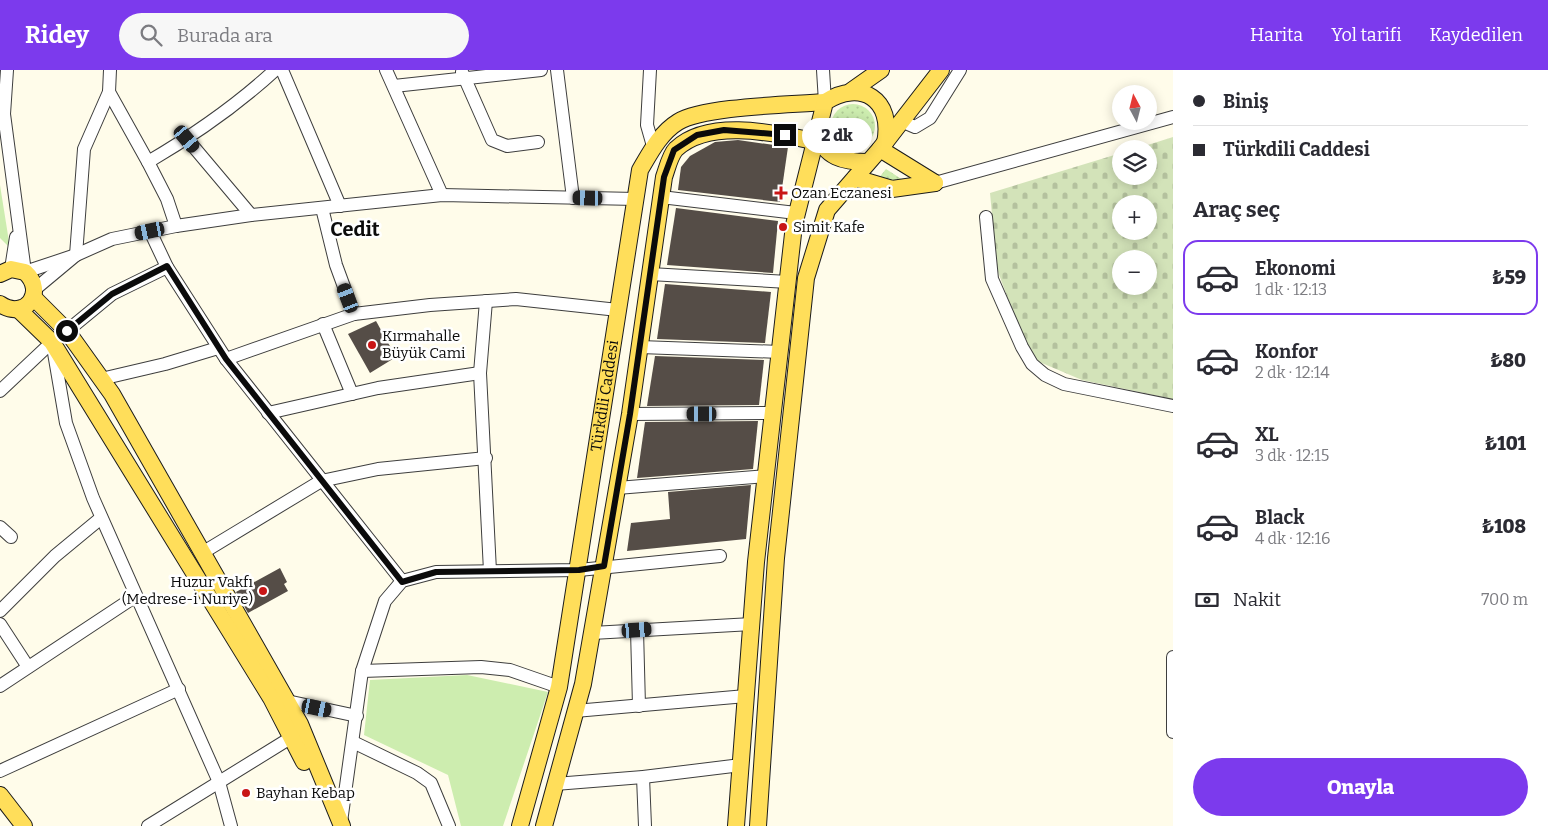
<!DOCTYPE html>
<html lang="tr">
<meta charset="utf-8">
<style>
:root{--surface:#fff;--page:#f7f7f7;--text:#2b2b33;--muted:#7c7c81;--line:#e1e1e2;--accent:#7c3aed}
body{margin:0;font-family:Bitter,serif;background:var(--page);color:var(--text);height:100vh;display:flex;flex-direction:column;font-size:19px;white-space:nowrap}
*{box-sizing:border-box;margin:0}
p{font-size:16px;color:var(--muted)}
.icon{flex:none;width:28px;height:28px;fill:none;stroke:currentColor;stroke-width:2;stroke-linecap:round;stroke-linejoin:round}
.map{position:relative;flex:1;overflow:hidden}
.sheet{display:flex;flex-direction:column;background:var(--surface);width:375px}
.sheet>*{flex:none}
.hud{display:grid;align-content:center;height:110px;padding:0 20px;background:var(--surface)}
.needle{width:32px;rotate:353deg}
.controls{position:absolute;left:1112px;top:15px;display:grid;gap:10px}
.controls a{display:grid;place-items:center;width:45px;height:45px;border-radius:50%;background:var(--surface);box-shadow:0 2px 12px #0003;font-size:25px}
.end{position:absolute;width:22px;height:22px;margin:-11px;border:6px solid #0b0b0b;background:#fff;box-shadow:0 0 0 2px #fff}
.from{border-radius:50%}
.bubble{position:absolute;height:35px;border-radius:18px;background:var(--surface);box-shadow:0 2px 12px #0003;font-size:16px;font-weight:800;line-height:35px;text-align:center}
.car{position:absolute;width:15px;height:30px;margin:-15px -8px;border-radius:6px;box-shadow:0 0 4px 1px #0007;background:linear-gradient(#222 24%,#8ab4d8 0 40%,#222 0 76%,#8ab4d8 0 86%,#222 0)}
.hud b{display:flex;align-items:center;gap:18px;height:48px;font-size:19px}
.hud b+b{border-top:1px solid var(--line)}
.hud i{width:12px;height:12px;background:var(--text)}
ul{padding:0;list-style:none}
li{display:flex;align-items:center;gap:15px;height:75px;margin:0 10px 8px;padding:0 10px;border:2px solid transparent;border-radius:15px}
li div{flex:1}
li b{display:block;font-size:19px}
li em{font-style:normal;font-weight:800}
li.current{border-color:var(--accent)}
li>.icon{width:45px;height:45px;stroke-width:1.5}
h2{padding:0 20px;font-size:22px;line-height:60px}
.pay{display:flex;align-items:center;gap:12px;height:55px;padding:0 20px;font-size:19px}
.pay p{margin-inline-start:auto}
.button{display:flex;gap:10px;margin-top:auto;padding:10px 20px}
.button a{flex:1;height:58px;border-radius:30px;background:var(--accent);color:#fff;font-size:20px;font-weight:800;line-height:58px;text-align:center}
header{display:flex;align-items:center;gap:30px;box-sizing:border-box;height:70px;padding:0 25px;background:var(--accent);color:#fff}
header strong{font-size:24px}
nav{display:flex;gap:28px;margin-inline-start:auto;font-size:18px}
.search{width:350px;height:45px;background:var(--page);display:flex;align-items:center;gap:12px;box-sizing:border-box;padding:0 18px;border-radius:28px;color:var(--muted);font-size:19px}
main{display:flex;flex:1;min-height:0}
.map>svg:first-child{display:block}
</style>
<header>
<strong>Ridey</strong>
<div class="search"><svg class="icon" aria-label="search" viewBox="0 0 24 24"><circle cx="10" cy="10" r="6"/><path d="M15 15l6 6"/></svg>Burada ara</div>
<nav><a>Harita</a><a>Yol tarifi</a><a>Kaydedilen</a></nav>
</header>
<main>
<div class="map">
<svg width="1173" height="756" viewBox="0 0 1173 756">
<defs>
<pattern id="grass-dots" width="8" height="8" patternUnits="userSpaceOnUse" patternTransform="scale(1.25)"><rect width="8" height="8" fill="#cdedaf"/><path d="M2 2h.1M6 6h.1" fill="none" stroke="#afca95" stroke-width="1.8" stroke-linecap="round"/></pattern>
<pattern id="cemetery-stones" width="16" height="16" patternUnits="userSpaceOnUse" patternTransform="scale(1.25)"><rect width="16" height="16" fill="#d3e3b9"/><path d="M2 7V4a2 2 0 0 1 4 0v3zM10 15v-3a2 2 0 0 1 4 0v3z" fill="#b4c19e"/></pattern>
</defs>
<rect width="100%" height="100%" fill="#fffcea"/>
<g fill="url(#grass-dots)">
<circle cx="853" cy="56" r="22"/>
<path d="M 886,99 L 909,114 L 878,109 Z"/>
</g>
<path fill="url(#cemetery-stones)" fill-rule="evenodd" d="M 1173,67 L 1173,329 L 1082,310 L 1030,288 L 997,199 L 990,123 L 1121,83 L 1121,106 L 1149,106 L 1149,79 L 1135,79 ZM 1121,134 L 1149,134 L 1149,161 L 1121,161 ZM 1121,189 L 1149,189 L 1149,216 L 1121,216 Z"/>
<g fill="#cdedaf">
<path d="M 0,115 L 10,178 L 0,168 Z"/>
<path d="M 467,605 L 548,622 L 503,756 L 461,756 L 448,705 L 364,665 L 370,610 Z"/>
</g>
<g fill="#554d47">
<path d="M 738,70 L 788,77 L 780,132 L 678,120 L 681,97 L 690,86 L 715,72 Z"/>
<path d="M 676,138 L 778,151 L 773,203 L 667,195 Z"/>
<path d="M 665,214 L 771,222 L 765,273 L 657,269 Z"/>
<path d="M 376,251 L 396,287 L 370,303 L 348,264 Z"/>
<path d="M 655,286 L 764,290 L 759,335 L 647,336 Z"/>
<path d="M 758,351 L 753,399 L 637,408 L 645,352 Z"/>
<path d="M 751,415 L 746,469 L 627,481 L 631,453 L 670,449 L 668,422 Z"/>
<path d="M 280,498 L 287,512 L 284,514 L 288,521 L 248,543 L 236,522 Z"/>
</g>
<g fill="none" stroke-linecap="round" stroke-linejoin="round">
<defs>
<g id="minor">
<path d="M 7,0 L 4,44 L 25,202 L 76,185 L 112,169 L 176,156 L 251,145 L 442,125 L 636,129"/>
<path d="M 110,0 L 109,22 L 148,92 L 167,129 L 176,156"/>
<path d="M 282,0 L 340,136"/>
<path d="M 386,0 L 442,125"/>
<path d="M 557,0 L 573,128"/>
<path d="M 650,0 L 647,55 L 653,76"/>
<path d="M 823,0 L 825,32"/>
<path d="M 462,2 L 492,70 L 507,76 L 538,72"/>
<path d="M 394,16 L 541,0"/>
<path d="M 901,51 L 915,57 L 930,48 L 960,0"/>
<path d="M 187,69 L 251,145"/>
<path d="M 148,92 C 194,65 236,36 275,0"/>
<path d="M 935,113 L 1173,47"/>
<path d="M 661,127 L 796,143"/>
<path d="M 322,138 L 336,195 L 354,244"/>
<path d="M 986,147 L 992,209 L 1022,277 L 1032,294 L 1045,305 L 1064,314 L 1173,336"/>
<path d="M 150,161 L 167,197 L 226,289 L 402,511"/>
<path d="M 11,199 L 16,167"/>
<path d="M 650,204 L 788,212"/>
<path d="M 34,220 L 76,185 L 84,79 L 109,22"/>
<path d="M 486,231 L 480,303 L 490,501"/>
<path d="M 323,254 L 352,324"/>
<path d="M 67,261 L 112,224 L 167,197"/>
<path d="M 53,277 L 66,353 L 93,428 L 219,712 L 231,756"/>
<path d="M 640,277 L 780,282"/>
<path d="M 226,289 L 354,244 L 430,235 L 516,229 L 618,240"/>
<path d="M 101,309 L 165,294 L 218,278"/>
<path d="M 0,321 L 52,272"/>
<path d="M 268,343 L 378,318 L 480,303"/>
<path d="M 630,344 L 773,343"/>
<path d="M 617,418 L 766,406"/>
<path d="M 0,457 L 11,467"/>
<path d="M 202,483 L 321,411 L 378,399 L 486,388"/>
<path d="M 0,541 L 55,486 L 101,448"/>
<path d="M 0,554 L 28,597"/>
<path d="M 637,560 L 639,636"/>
<path d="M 592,563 L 752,554"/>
<path d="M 1173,587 L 1173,662"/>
<path d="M 362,601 L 481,597 L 510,600 L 559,617"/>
<path d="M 0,616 L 136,526"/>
<path d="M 287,631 L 357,646"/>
<path d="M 575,641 L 746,626"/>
<path d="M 353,672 L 417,703 L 431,713 L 449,756"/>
<path d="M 0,701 L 179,619"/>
<path d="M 643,707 L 645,756"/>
<path d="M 555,714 L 643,707 L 741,695"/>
<path d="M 341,752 L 362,601 L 385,531 L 402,511 L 436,502 L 579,500 L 720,486"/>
<path d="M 148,756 L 292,667"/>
</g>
<g id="major">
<path d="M 851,21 L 881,0"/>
<path d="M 817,62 C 824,88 844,92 868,92"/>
<path d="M 880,79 L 935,113"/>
<path d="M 855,108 L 892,119 L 935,113"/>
<path d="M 0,204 L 11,199 L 25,202 C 47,222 25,251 0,234"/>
<path d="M 33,227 L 67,261 L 112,324 L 300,654 L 342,756"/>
<path d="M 18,239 L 52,272 L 271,628 L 304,692"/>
<path d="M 0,725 L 24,756"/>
<path id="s1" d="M 520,756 L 559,617 L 640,100 C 650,83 660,63 678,52 C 704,36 791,35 825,32"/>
<path d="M 544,756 L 583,614 L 630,344 L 664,107 C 667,99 670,85 676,79 C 709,48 774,63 814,71"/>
<path d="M 736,756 L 756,492 L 794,155 L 825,32 C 861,9 894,29 885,73"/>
<path d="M 758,756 L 776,488 L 806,208 L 827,140 L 880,79 L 941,0"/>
</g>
</defs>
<use href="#minor" stroke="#3e3e3e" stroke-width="14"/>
<use href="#major" stroke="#1c1c1c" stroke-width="18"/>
<use href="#minor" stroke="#fff" stroke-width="12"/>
<use href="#major" stroke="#ffde5a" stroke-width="16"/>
</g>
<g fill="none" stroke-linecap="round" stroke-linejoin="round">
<path stroke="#0b0b0b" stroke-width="6" d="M 67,261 L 112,224 L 167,196 L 226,289 L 402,512 L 436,502 L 579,500 L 604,496 L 630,344 L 664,107 L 674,80 L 697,65 L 724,60 L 785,65"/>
</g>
<g fill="#c91616" stroke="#fff" stroke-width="2">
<path d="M778.5 115.5h5v5h5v5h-5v5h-5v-5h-5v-5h5z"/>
<circle cx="783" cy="157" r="5"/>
<circle cx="372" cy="275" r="5"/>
<circle cx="263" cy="521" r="5"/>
<circle cx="246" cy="723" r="5"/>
</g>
<g text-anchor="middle" stroke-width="5" stroke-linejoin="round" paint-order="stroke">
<g font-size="15" fill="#0b0b0b" stroke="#fff" text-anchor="start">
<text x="791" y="128">Ozan Eczanesi</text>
<text x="793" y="162">Simit Kafe</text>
<text x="382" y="271">Kırmahalle<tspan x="382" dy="17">Büyük Cami</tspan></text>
<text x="253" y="517" text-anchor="end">Huzur Vakfı<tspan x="253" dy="17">(Medrese-i Nuriye)</tspan></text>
<text x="256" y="728">Bayhan Kebap</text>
</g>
<g font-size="15" fill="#0b0b0b" stroke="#fff">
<text dy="5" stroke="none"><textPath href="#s1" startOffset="439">Türkdili Caddesi</textPath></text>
</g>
<g font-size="20" font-weight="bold" fill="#0b0b0b" stroke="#fff">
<text x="355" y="166">Cedit</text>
</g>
</g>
</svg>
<div class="controls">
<a><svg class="needle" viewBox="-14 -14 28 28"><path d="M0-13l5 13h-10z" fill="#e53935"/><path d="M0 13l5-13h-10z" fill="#7c7c81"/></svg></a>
<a><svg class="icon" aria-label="layers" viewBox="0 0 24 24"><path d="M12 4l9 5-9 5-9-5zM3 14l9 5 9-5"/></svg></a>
<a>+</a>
<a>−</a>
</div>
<i class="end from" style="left:67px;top:261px"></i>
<i class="end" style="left:785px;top:65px"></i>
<div class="bubble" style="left:802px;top:48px;width:70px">2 dk</div>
<i class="car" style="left:187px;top:69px;rotate:140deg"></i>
<i class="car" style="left:588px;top:128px;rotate:271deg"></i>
<i class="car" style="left:150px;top:161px;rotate:258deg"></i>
<i class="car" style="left:348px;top:228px;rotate:339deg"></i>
<i class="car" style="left:702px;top:344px;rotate:270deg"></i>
<i class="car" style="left:637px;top:560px;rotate:86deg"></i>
<i class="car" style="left:317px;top:638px;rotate:102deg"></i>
</div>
<section class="sheet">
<div class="hud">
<b><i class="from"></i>Biniş</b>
<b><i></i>Türkdili Caddesi</b>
</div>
<h2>Araç seç</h2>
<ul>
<li class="current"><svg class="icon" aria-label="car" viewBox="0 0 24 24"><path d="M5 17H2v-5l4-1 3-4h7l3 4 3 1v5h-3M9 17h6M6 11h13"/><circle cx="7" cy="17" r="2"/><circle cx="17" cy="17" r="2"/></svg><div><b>Ekonomi</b><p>1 dk · 12:13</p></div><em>₺59</em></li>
<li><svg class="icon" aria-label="car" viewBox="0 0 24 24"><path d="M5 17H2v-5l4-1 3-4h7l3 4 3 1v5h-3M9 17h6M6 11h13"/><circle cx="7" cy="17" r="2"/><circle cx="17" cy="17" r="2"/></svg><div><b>Konfor</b><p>2 dk · 12:14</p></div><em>₺80</em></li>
<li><svg class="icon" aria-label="car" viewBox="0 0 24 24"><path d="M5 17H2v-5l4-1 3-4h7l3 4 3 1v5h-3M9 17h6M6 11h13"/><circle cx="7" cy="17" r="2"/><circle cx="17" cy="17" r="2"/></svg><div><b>XL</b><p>3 dk · 12:15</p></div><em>₺101</em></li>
<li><svg class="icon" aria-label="car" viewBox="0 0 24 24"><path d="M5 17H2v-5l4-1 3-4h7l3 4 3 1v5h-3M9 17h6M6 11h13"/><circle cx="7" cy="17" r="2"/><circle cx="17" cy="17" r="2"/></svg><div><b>Black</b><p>4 dk · 12:16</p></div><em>₺108</em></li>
</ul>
<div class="pay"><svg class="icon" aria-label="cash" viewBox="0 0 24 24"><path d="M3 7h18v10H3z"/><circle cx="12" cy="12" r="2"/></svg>Nakit<p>700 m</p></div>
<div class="button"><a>Onayla</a></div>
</section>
</main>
